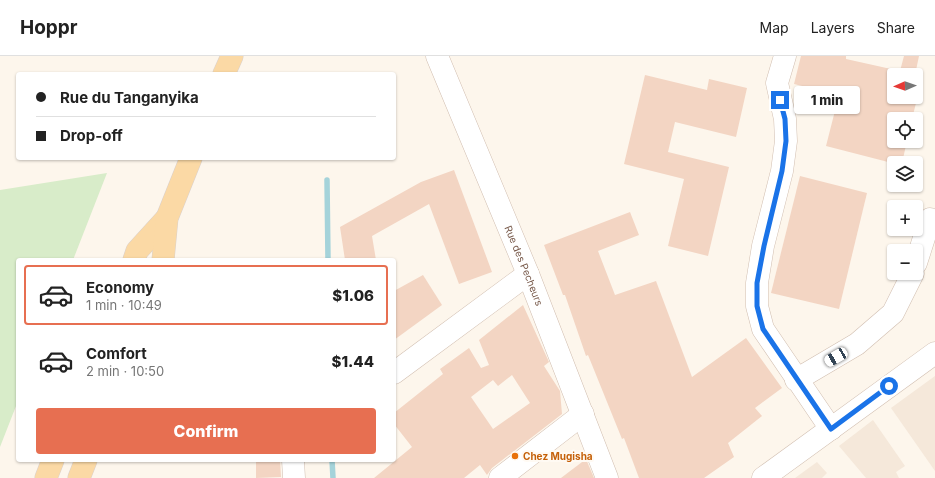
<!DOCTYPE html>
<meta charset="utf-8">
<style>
:root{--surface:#fff;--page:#f2f2f2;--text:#222;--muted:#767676;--line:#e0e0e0;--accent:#e76f51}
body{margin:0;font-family:Inter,sans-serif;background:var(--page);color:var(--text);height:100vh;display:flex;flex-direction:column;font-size:15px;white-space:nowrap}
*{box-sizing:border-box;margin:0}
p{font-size:13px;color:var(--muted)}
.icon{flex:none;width:22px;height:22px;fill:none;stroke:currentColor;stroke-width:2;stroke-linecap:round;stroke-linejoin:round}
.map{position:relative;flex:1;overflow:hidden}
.sheet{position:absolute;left:16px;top:202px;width:380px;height:204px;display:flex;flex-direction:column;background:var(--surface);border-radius:4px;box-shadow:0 1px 3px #0004}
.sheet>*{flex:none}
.guide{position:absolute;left:16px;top:16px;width:380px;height:88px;border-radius:4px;box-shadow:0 1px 3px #0004;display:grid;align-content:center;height:88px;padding:0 20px;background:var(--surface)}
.needle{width:26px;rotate:268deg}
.tools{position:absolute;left:887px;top:12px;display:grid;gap:8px}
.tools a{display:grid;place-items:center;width:36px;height:36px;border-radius:4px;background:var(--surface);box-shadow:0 1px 3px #0004;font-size:20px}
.end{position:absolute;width:18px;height:18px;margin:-9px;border:5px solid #1a73e8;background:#fff;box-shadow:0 0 0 2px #fff}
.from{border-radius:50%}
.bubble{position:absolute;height:28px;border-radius:4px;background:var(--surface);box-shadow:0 1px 3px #0004;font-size:13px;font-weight:800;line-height:28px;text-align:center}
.car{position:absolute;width:12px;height:24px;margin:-12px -6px;border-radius:5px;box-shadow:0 0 3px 1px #0007;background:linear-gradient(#fff 24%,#345 0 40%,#fff 0 76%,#345 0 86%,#fff 0)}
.guide b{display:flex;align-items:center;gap:14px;height:38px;font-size:15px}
.guide b+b{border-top:1px solid var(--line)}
.guide i{width:10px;height:10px;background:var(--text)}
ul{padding:7px 0 0;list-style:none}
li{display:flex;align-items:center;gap:12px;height:60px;margin:0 8px 6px;padding:0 12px;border:2px solid transparent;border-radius:4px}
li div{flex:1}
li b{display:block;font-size:15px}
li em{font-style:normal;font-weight:800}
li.on{border-color:var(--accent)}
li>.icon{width:36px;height:36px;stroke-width:1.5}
.action{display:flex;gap:8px;margin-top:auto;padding:8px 20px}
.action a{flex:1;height:46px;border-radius:4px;background:var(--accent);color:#fff;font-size:16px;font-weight:800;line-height:46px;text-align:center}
header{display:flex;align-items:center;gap:24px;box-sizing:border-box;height:56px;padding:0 20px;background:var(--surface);border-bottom:1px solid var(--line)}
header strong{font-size:19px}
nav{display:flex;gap:22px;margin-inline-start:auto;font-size:14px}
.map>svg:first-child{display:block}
</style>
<header>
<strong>Hoppr</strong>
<nav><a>Map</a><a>Layers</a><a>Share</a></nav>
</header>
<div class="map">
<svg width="935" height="422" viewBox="0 0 935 422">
<rect width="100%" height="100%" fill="#fdf6ec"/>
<g fill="#f5e8da">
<path d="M 935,320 L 935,415 L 891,352 Z"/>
<path d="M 873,364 L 905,410 L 896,416 L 899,422 L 866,422 L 839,390 Z"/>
<path d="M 817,406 L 827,417 L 822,422 L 795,422 Z"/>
</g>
<path fill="#d8ecc9" d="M 107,117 L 73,204 L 18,204 L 18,345 L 0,391 L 0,134 Z"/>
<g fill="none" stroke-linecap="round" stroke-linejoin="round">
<g stroke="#a5d3da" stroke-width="5.5">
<path d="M 327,124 L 328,204"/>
<path d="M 332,404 L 333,422"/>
</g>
</g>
<g fill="#f3d5c3" fill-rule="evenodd">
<path d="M 801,0 L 846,0 L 846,3 L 900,15 L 904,0 L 919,0 L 915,19 L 894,19 L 894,41 L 916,41 L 916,34 L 919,35 L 912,63 L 894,63 L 894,85 L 907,85 L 902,107 L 892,107 L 826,90 L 839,39 L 794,28 Z"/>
<path d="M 645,19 L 707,34 L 709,23 L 747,32 L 736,81 L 675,66 L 668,96 L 729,111 L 708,200 L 668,190 L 684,123 L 624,108 Z"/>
<path d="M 454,114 L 492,216 L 459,228 L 429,148 L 372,180 L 376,204 L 345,204 L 340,171 L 421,126 Z"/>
<path d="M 800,120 L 867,137 L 839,253 L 771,237 Z"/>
<path d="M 630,156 L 639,179 L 598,195 L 615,239 L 656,225 L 692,321 L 746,282 L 782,332 L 755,352 L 762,360 L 728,387 L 734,401 L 704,422 L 639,422 L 624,382 L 622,383 L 588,299 L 586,300 L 565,239 L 563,239 L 544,189 Z"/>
<path d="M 423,219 L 442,249 L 394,284 L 394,235 Z"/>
<path d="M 523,249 L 549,306 L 544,310 L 560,335 L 562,358 L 492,412 L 487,419 L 480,409 L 464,422 L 374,422 L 412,391 L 394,368 L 394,357 L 443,318 L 440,313 L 469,292 L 481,312 L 489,309 L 479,284 ZM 512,319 L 530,347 L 493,373 L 471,341 L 493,324 L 498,330 Z"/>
<path d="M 586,403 L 594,422 L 561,422 Z"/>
<path d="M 256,404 L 280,404 L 281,421 L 256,422 Z"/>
</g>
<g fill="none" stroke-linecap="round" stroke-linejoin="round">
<defs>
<g id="minor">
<path id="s1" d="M 437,0 L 528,218 L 607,422"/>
<path d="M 785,0 L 777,27 L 785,63 L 786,85 L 782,115 L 763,190 L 757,227 L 757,250 L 763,273 L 831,373"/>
<path d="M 916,207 L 930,163"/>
<path d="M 394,317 L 528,218"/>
<path d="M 796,324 L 857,288 L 893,257 L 913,217"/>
<path d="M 293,404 L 294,422"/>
<path d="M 500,422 L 583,358"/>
<path d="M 763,422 L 935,297"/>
</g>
<g id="major">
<path d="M 224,18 L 232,0"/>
<path d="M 134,204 L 137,195 L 167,162"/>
<path d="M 163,204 L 167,162 L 191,102"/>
<path d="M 46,422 L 53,404"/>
<path d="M 79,422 L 86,404"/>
</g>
</defs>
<use href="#minor" stroke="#d1beb0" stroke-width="23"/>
<use href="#major" stroke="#dad1cd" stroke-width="23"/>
<use href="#minor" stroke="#fff" stroke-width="22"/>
<use href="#major" stroke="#fbd9a5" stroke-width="22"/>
</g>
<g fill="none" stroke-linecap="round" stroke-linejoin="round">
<path stroke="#1a73e8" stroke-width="5" d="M 780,44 L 785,63 L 786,85 L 782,115 L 764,190 L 757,227 L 757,250 L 763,273 L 831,373 L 889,330"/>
</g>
<circle fill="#e8710a" stroke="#fffaf3" stroke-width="1.5" cx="515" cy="400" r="4"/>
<g text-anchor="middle" stroke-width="4" stroke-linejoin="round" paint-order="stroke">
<g font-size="10" fill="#7a5c4d" stroke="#fffaf3">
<text dy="4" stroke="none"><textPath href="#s1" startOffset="227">Rue des Pecheurs</textPath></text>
</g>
<g font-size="10" font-weight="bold" fill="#c56008" stroke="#fffaf3" text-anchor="start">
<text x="523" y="404">Chez Mugisha</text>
</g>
</g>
</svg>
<div class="tools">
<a><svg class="needle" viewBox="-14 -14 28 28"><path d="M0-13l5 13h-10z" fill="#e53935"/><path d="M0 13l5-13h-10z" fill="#767676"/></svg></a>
<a><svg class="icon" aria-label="locate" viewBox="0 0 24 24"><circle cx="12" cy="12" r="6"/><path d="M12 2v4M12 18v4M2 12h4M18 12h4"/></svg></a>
<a><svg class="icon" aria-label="layers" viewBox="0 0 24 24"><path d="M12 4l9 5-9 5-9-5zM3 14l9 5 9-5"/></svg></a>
<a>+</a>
<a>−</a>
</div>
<i class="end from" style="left:889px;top:330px"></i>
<i class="end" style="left:780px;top:44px"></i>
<div class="bubble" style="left:794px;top:30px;width:66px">1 min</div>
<i class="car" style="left:836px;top:301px;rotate:240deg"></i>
<div class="guide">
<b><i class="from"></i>Rue du Tanganyika</b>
<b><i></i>Drop-off</b>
</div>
<section class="sheet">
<ul>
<li class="on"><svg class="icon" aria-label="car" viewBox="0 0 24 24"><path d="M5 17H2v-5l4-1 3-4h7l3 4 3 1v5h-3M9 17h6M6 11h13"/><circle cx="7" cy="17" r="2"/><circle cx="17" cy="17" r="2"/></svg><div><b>Economy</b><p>1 min · 10:49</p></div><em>$1.06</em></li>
<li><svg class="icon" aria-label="car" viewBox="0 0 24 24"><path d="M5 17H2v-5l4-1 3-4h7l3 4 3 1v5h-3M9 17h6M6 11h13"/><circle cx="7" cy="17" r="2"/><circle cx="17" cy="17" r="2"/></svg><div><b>Comfort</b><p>2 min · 10:50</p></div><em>$1.44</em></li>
</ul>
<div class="action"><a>Confirm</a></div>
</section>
</div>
